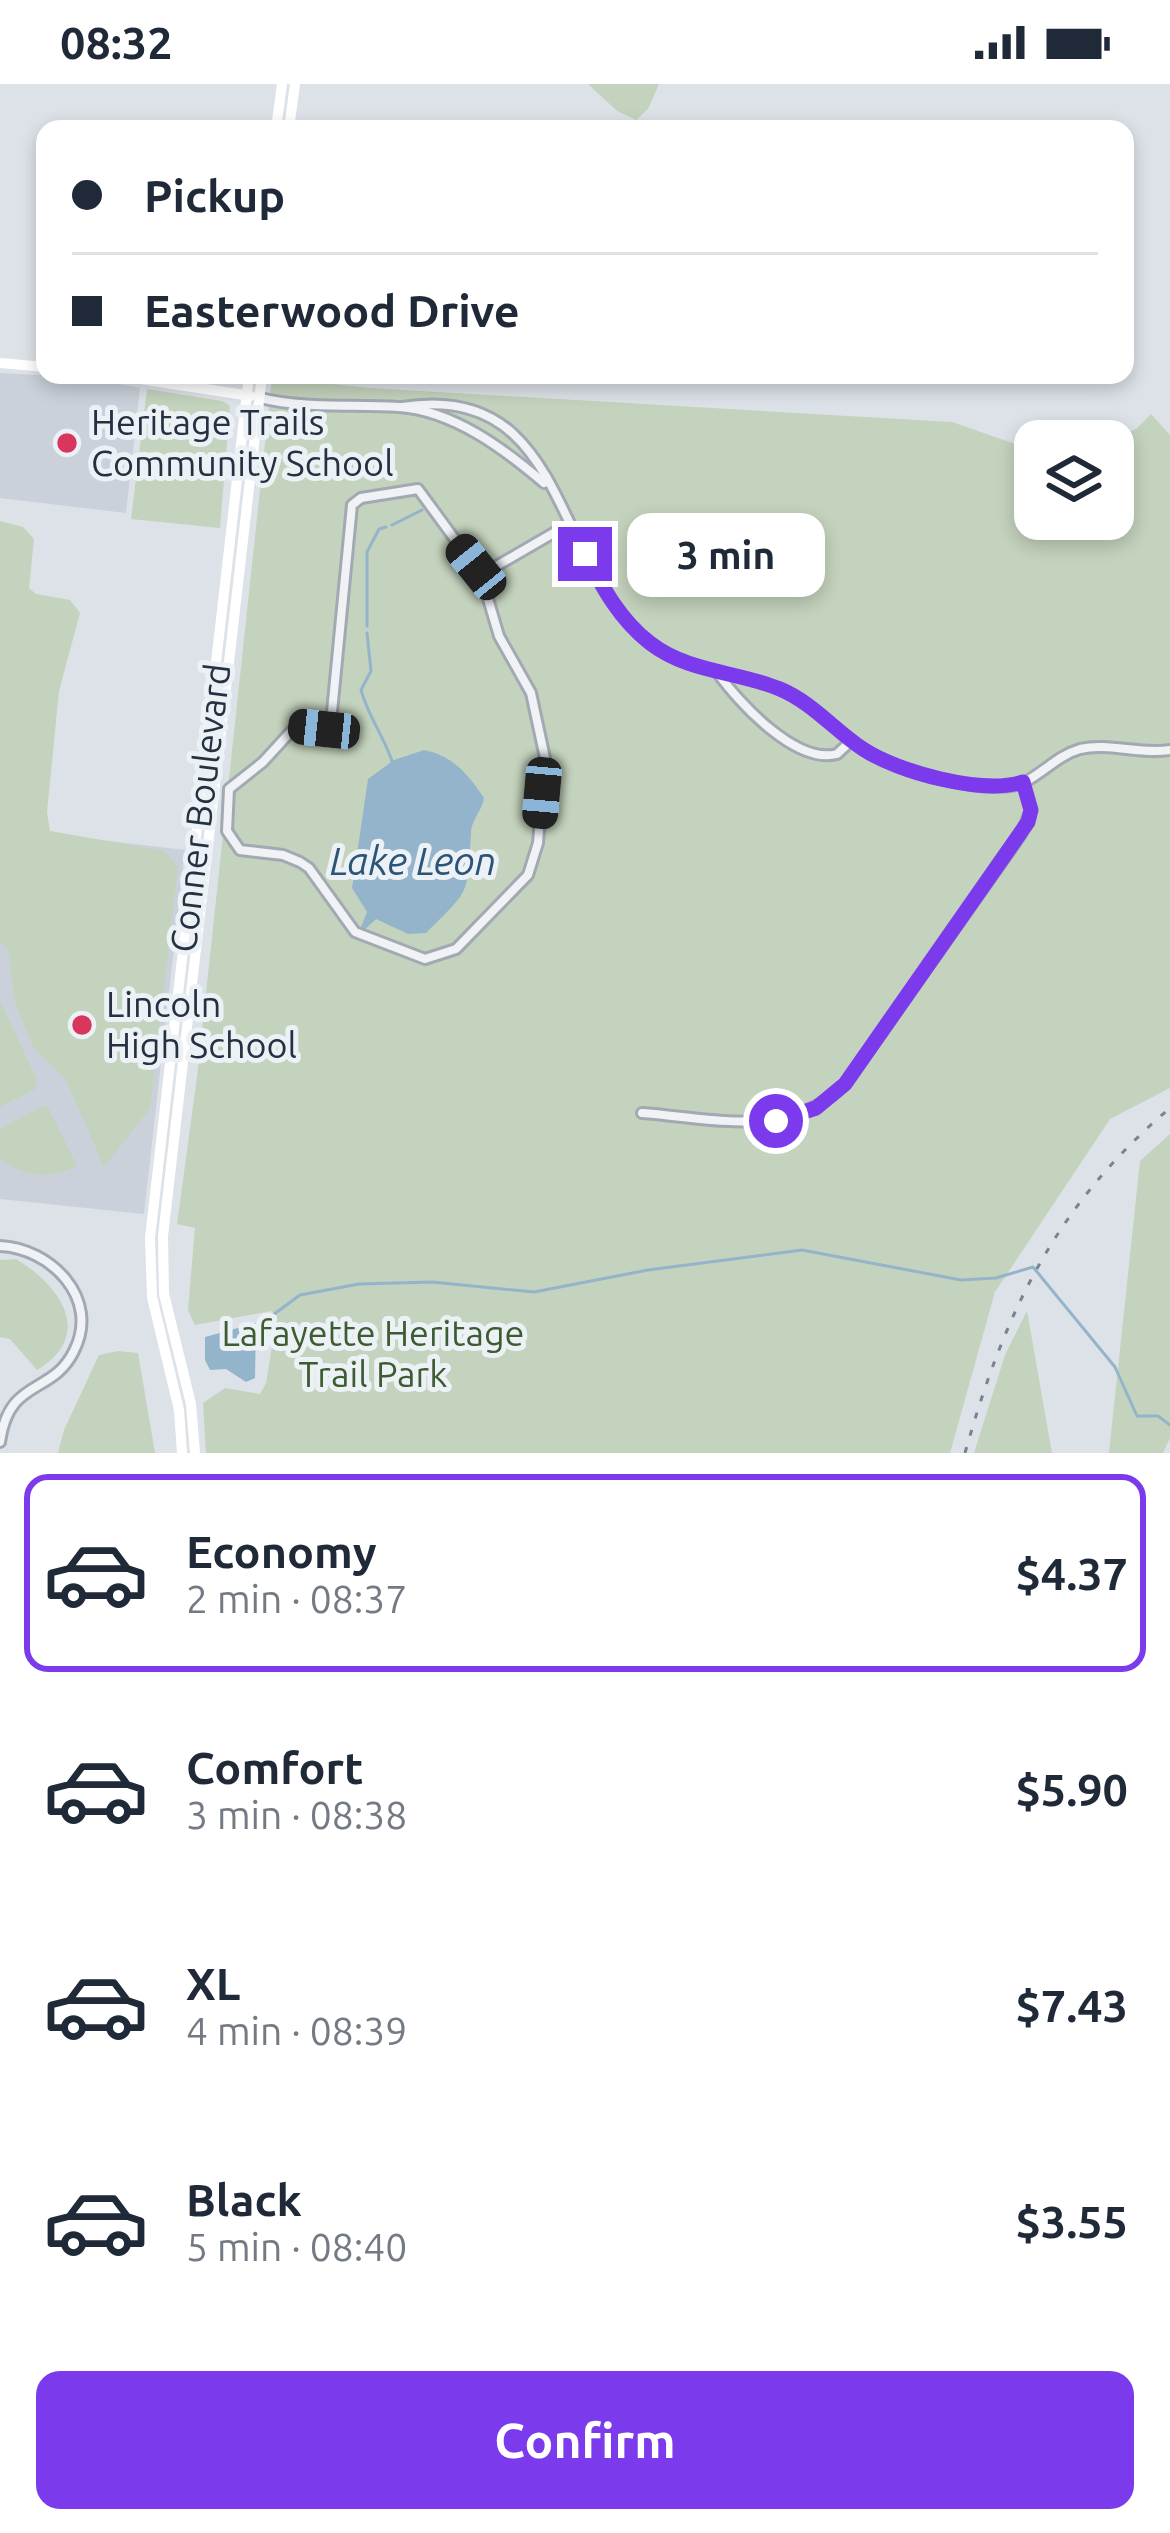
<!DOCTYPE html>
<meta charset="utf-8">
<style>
:root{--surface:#fff;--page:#f2f2f3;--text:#1f2937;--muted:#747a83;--line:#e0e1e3;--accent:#7c3aed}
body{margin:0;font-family:Ubuntu,sans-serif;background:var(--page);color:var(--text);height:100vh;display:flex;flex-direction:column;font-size:45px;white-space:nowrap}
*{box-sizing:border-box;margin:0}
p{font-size:39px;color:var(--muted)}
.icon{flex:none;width:66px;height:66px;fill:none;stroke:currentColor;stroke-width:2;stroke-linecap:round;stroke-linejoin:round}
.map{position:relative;height:1369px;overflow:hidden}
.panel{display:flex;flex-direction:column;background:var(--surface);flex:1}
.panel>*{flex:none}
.hud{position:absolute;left:36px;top:36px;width:1098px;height:264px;border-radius:24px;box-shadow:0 6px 18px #0003;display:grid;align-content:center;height:264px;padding:0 36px;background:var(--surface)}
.fabs{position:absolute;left:1014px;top:336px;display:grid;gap:24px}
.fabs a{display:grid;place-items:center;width:120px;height:120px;border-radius:24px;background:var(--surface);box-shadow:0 6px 18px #0003;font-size:60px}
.end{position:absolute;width:54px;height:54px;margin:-27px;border:15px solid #7c3aed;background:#fff;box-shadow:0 0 0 6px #fff}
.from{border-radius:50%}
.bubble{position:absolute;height:84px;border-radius:24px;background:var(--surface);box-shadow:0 6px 18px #0003;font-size:39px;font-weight:700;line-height:84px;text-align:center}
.car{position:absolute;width:36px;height:72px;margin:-36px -18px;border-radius:15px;box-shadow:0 0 9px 3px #0007;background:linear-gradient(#222 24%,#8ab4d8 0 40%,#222 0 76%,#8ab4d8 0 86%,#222 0)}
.hud b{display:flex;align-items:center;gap:42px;height:114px;font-size:45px}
.hud b+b{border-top:3px solid var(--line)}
.hud i{width:30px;height:30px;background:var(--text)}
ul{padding:21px 0 0;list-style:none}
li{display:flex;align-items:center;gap:36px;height:198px;margin:0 24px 18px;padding:0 12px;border:6px solid transparent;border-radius:24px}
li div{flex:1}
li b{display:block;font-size:45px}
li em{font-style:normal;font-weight:700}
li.selected{border-color:var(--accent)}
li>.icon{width:108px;height:108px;stroke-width:1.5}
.button{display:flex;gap:24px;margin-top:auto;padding:24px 36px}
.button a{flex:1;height:138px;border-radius:24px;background:var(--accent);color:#fff;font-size:48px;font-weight:700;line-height:138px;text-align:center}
.status{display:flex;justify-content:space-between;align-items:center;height:84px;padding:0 60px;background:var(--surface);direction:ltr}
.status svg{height:33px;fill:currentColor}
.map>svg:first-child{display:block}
</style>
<div class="status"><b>08:32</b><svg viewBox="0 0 49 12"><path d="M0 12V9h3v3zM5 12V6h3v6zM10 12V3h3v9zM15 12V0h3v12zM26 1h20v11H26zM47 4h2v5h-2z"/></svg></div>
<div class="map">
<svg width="1170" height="1369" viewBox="0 0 1170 1369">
<rect width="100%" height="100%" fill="#dde2e8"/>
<g fill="#cad1da">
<path d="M 0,289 L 89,294 L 140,304 L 126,429 L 0,414 Z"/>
<path d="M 0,744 L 185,766 L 144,1130 L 0,1115 Z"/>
</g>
<g fill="#c4d3bd">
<path d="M 588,0 L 659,0 L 648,25 L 636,36 L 617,27 Z"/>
<path d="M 272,294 L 371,304 L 952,338 L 1035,367 L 1035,435 L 1113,435 L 1113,357 L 1106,357 L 1136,345 L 1151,330 L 1170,351 L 1170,1004 L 1110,1035 L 995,1208 L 950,1369 L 206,1369 L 203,1319 L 225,1304 L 260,1310 L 266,1299 L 277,1232 L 271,1227 L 195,1241 L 188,1226 L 195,1144 L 177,1140 L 197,993 Z"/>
<path d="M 147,305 L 222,317 L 230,322 L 220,444 L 131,435 Z"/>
<path d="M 0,437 L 23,443 L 34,455 L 29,504 L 36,510 L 70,516 L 80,529 L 59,607 L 47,728 L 50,747 L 164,767 L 178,783 L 150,1024 L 104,1083 L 66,996 L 34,964 L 15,919 L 8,865 L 0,858 Z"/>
<path d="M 0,917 L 37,996 L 35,1005 L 0,1023 Z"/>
<path d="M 43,1022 L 49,1025 L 77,1082 C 49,1095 24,1094 0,1074 L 0,1045 Z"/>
<path d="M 1170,1050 L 1170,1354 L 1163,1369 L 1109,1369 L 1140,1077 Z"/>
<path d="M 16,1175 C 61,1202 95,1251 37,1286 L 10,1255 L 0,1253 L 0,1176 Z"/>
<path d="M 1027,1227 L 1052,1369 L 974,1369 L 1005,1271 Z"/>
<path d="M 118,1267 L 138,1269 L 155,1369 L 58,1369 L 64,1346 L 99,1271 Z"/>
</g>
<g fill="#94b4cb">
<path d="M 424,666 C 453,672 468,690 484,714 C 482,727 471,736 471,749 C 467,813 471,804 426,849 L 408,850 L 376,835 L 357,853 L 367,828 L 352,804 L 368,695 L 394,676 Z"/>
<path d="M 256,1239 L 255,1294 L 246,1298 L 226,1285 L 210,1286 L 205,1276 L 205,1253 Z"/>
</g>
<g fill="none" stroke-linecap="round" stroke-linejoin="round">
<g stroke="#94b4cb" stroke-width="3">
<path d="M 392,441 L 422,426"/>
<path d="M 367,542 L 367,468 L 379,445 L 386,443"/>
<path d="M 367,549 L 371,587 L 361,606 C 368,632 383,651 392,677"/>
<path d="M 258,1242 L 300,1211 L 359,1200 L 432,1198 L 534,1208 L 648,1186 L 802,1166 L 961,1196 L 996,1194 L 1033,1183 L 1115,1283 L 1137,1332 L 1158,1332 L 1170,1341"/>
</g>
<defs>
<g id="street">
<path d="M 260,314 C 306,325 352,320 399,323 C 454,327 504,365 544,399"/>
<path d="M 402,323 C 570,296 550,483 651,560 C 689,589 736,587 779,605 C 819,621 844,659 883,676 C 914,690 993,713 1025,698 C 1044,688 1059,671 1080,665 C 1108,658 1140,671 1170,666"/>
<path d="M 418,405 L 481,491 L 499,552 L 531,609 L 545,674 L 538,759 L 528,791 L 456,865 L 425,875 L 355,848 L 309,784 L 300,778 L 283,771 L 240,766 L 227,747 L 229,705 L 263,678 L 296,642 L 324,645 L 332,628 L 352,421 L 361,414 Z"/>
<path d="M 481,491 L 569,440"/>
<path d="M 717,588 C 738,618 796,681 837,670 L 851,657"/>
<path d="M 642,1029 C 712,1034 791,1056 845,1000 L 1020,752 L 1031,726 L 1023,698"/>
<path d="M 0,1162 C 50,1164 101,1214 74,1267 C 52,1312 9,1293 0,1358"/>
</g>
</defs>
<use href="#street" stroke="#a2a9b2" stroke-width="14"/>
<use href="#street" stroke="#f0f2f6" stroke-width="8"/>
<g stroke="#fff" stroke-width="10">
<path d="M 276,45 L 282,0"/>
<path d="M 289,45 L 295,0"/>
<path d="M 0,279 L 45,283"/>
<path d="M 114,291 L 251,312"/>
<path d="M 182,1369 L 179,1326 L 152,1213 L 150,1154 L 249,291"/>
<path d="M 195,1369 L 191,1320 L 164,1210 L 163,1152 L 262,291"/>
</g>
<path stroke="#758393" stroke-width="3" stroke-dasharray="6 12" stroke-linecap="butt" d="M 965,1369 C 1005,1227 1056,1121 1170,1024"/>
</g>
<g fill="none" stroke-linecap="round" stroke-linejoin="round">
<path stroke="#7c3aed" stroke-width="15" d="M 585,470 C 603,504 620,536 650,559 C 689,589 737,587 780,605 C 813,619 834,646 863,665 C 898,688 982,711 1023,698 L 1031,726 L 1028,738 L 845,1000 L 816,1024 L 776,1037"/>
</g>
<g fill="#d8365d" stroke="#ecf1f6" stroke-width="4.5">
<circle cx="67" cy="359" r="12"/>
<circle cx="82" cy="941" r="12"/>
</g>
<g text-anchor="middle" stroke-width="10" stroke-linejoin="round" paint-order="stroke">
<g font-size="36" fill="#253140" stroke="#ecf1f6" text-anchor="start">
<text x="91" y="351">Heritage Trails<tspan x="91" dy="41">Community School</tspan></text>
<text x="106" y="933">Lincoln<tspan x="106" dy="41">High School</tspan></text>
</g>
<g font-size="36" fill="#253140" stroke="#ecf1f6">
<text transform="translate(200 724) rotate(-83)" y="13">Conner Boulevard</text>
</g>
<g font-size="36" fill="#3d5c31" stroke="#ecf1f6">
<text x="373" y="1262">Lafayette Heritage<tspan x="373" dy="41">Trail Park</tspan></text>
</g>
<g font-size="39" font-style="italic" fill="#2c5476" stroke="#ecf1f6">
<text x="413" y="791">Lake Leon</text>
</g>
</g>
</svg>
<div class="fabs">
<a><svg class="icon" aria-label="layers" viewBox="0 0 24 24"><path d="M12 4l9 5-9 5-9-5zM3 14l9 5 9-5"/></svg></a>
</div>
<i class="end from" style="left:776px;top:1037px"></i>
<i class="end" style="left:585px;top:470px"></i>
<div class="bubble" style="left:627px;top:429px;width:198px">3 min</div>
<i class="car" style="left:476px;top:483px;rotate:321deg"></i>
<i class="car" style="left:324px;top:645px;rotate:276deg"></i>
<i class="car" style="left:542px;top:709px;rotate:185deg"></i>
<div class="hud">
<b><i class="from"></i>Pickup</b>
<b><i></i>Easterwood Drive</b>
</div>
</div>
<section class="panel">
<ul>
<li class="selected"><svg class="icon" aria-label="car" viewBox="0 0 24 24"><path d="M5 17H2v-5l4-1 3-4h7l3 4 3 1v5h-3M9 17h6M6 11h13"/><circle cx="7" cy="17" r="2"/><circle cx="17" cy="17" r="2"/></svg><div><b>Economy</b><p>2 min · 08:37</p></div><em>$4.37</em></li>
<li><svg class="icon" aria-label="car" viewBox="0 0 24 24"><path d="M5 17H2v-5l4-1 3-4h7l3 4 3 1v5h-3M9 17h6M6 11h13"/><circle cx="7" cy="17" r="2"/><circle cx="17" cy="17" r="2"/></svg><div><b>Comfort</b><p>3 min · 08:38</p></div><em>$5.90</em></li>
<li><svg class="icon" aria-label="car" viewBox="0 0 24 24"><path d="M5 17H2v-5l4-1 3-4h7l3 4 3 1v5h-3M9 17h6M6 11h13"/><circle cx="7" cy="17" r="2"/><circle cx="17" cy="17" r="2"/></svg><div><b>XL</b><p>4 min · 08:39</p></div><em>$7.43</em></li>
<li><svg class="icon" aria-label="car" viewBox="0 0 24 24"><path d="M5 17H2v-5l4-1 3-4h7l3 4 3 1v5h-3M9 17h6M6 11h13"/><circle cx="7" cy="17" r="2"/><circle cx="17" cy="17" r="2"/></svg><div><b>Black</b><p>5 min · 08:40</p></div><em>$3.55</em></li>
</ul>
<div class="button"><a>Confirm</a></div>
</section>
